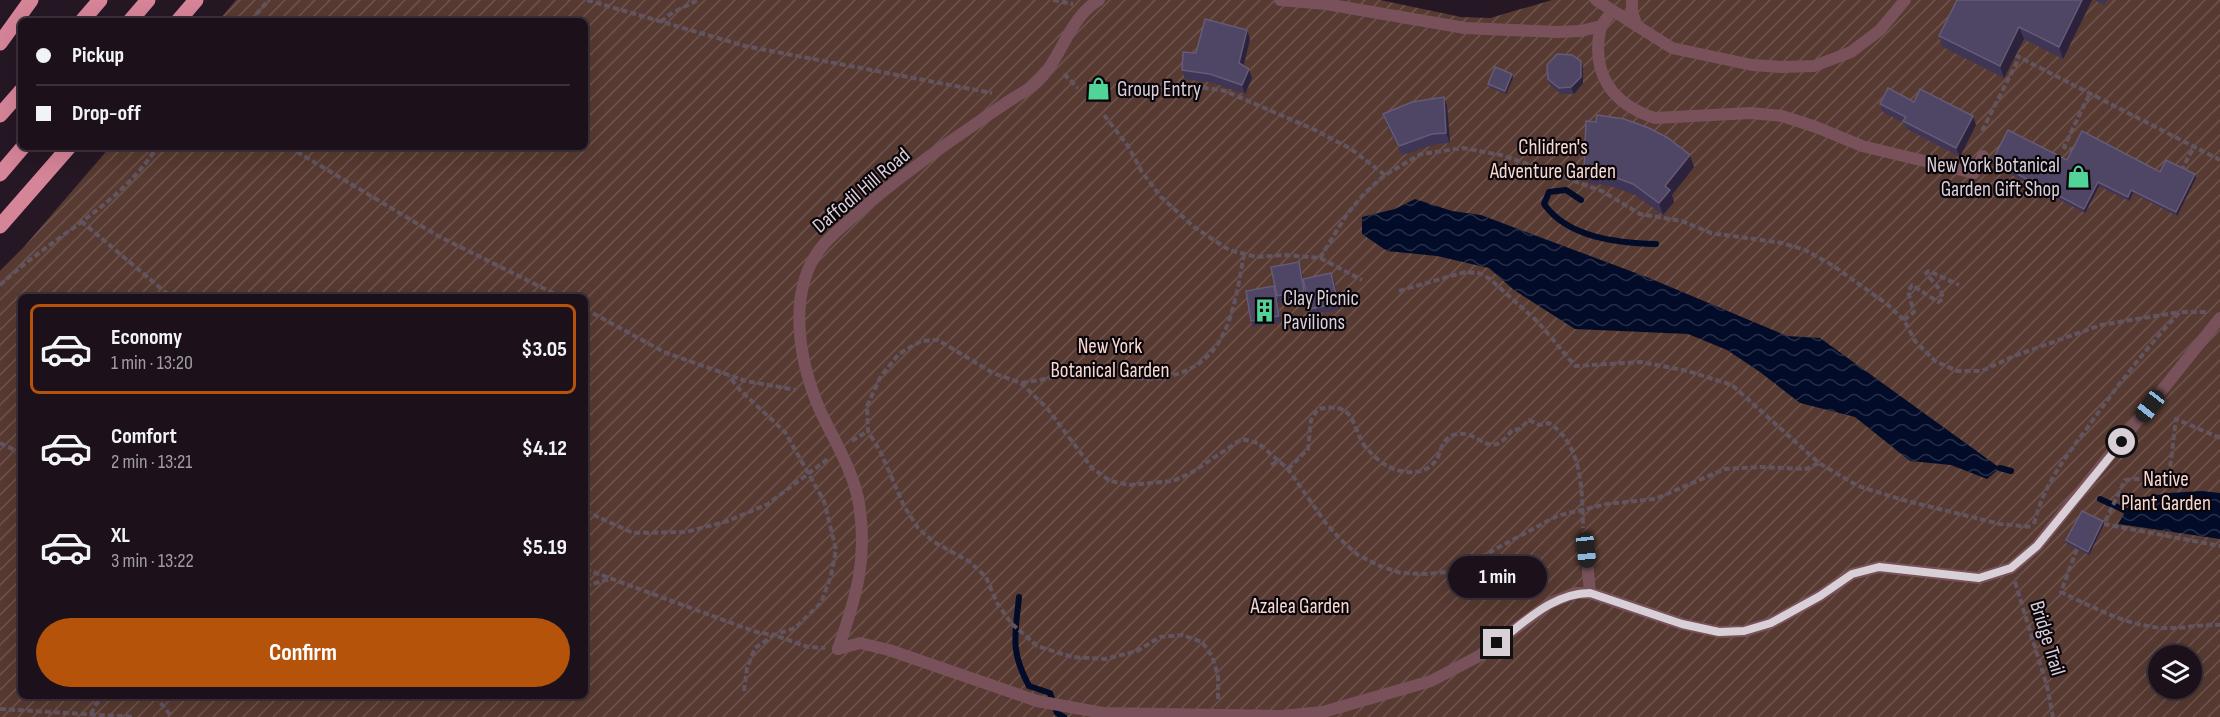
<!DOCTYPE html>
<meta charset="utf-8">
<style>
:root{--surface:#1c111b;--page:#251a24;--text:#f1f3f6;--muted:#a09da3;--line:#3a313a;--accent:#b45309}
body{margin:0;font-family:"Sofia Sans Condensed",sans-serif;background:var(--page);color:var(--text);height:100vh;display:flex;flex-direction:column;font-size:22px;white-space:nowrap}
*{box-sizing:border-box;margin:0}
p{font-size:20px;color:var(--muted)}
.icon{flex:none;width:33px;height:33px;fill:none;stroke:currentColor;stroke-width:2;stroke-linecap:round;stroke-linejoin:round}
.map{position:relative;flex:1;overflow:hidden}
.panel{position:absolute;left:18px;top:294px;width:570px;height:405px;display:flex;flex-direction:column;background:var(--surface);border-radius:9px;box-shadow:0 6px 24px #0002,0 0 0 2px var(--line)}
.panel>*{flex:none}
.hud{position:absolute;left:18px;top:18px;width:570px;height:132px;border-radius:9px;box-shadow:0 6px 24px #0002,0 0 0 2px var(--line);display:grid;align-content:center;height:132px;padding:0 18px;background:var(--surface)}
.controls{position:absolute;left:2148px;top:645px;display:grid;gap:12px}
.controls a{display:grid;place-items:center;width:54px;height:54px;border-radius:50%;background:var(--surface);box-shadow:0 6px 24px #0002,0 0 0 2px var(--line);font-size:30px}
.end{position:absolute;width:27px;height:27px;margin:-14px;border:8px solid #d9cfd7;background:#111;box-shadow:0 0 0 3px #111}
.from{border-radius:50%}
.bubble{position:absolute;height:42px;border-radius:21px;background:var(--surface);box-shadow:0 6px 24px #0002,0 0 0 2px var(--line);font-size:20px;font-weight:700;line-height:42px;text-align:center}
.car{position:absolute;width:18px;height:36px;margin:-18px -9px;border-radius:8px;box-shadow:0 0 4px 2px #0007;background:linear-gradient(#222 24%,#8ab4d8 0 40%,#222 0 76%,#8ab4d8 0 86%,#222 0)}
.hud b{display:flex;align-items:center;gap:21px;height:57px;font-size:22px}
.hud b+b{border-top:2px solid var(--line)}
.hud i{width:15px;height:15px;background:var(--text)}
ul{padding:10px 0 0;list-style:none}
li{display:flex;align-items:center;gap:18px;height:90px;margin:0 12px 9px;padding:0 6px;border:3px solid transparent;border-radius:9px}
li div{flex:1}
li b{display:block;font-size:22px}
li em{font-style:normal;font-weight:700}
li.current{border-color:var(--accent)}
li>.icon{width:54px;height:54px;stroke-width:1.5}
.cta{display:flex;gap:12px;margin-top:auto;padding:12px 18px}
.cta a{flex:1;height:69px;border-radius:36px;background:var(--accent);color:#fff;font-size:24px;font-weight:700;line-height:69px;text-align:center}
.map>svg:first-child{display:block}
</style>
<div class="map">
<svg width="2220" height="717" viewBox="0 0 2220 717">
<defs>
<pattern id="garden-furrows" width="10" height="10" patternUnits="userSpaceOnUse" patternTransform="scale(1.5)"><rect width="10" height="10" fill="#573a31"/><path d="M-1 1l2-2M0 10L10 0M9 11l2-2" fill="none" stroke="#6f554e"/></pattern>
<pattern id="water-waves" width="16" height="10" patternUnits="userSpaceOnUse" patternTransform="scale(1.5)"><rect width="16" height="10" fill="#020c29"/><path d="M0 5q4-4 8 0t8 0" fill="none" stroke="#262e47"/></pattern>
</defs>
<rect width="100%" height="100%" fill="#251724"/>
<path fill="url(#garden-furrows)" fill-rule="evenodd" d="M 236,0 L 1380,0 L 1461,17 L 1490,18 L 1552,0 L 2220,0 L 2220,717 L 0,717 L 0,271 L 23,248 L 110,147 L 585,147 L 585,21 L 218,21 ZM 21,297 L 585,297 L 585,696 L 21,696 ZM 2158,656 L 2192,656 L 2192,688 L 2158,688 Z"/>
<g fill="url(#water-waves)">
<path d="M 1415,199 L 1452,211 L 1481,215 L 1649,278 L 1787,336 L 1820,338 L 2000,468 L 1987,479 L 1951,465 L 1910,461 L 1855,417 L 1800,403 L 1760,372 L 1727,350 L 1688,334 L 1575,329 L 1514,290 L 1489,268 L 1437,256 L 1387,251 L 1362,234 L 1362,217 L 1395,209 Z"/>
<path d="M 2202,491 L 2220,493 L 2220,539 L 2118,524 L 2133,499 L 2169,493 Z"/>
</g>
<g fill="none" stroke-linecap="round" stroke-linejoin="round">
<g stroke="#020c29" stroke-width="6">
<path d="M 1581,200 L 1566,190 L 1549,192 L 1544,204 C 1568,238 1618,243 1656,244"/>
<path d="M 2000,468 L 2011,471"/>
<path d="M 2100,499 L 2126,511"/>
<path d="M 1019,597 C 1015,637 1010,650 1029,686 L 1050,693 L 1057,713 L 1064,717"/>
</g>
<g stroke="#625560" stroke-width="4" stroke-dasharray="6 3" stroke-linecap="butt">
<path d="M 587,0 L 745,46 L 992,93"/>
<path d="M 1053,0 L 1073,4"/>
<path d="M 250,21 L 269,0"/>
<path d="M 661,22 C 670,12 686,7 697,0"/>
<path d="M 2015,55 L 2220,160"/>
<path d="M 1064,74 L 1078,88"/>
<path d="M 1123,97 L 1187,85 L 1225,91 L 1313,129 L 1351,149 L 1385,175"/>
<path d="M 1104,115 L 1128,146 L 1142,172 L 1161,197 L 1194,227 L 1229,250 L 1257,257 L 1286,255 L 1320,258 L 1362,280"/>
<path d="M 1982,131 L 2019,58"/>
<path d="M 289,147 L 438,236 L 561,297"/>
<path d="M 2075,151 L 2064,147 L 2090,93"/>
<path d="M 2181,171 L 2194,147"/>
<path d="M 81,221 L 171,297"/>
<path d="M 1320,258 L 1347,214 L 1365,193 L 1385,175 L 1421,154 L 1463,148 L 1501,155 L 1525,163 L 1542,172 L 1560,176 L 1602,191 L 1640,214 L 1682,221 L 1711,233 L 1782,243 L 1805,250 L 1832,265 L 1887,304 L 1904,320 L 1915,341 L 1935,361 L 1957,371 L 1982,371 L 2014,356 L 2101,325 L 2180,312"/>
<path d="M 0,285 C 50,238 120,206 157,147"/>
<path d="M 1399,291 L 1465,272 L 1479,273 L 1490,279 L 1538,322 L 1575,366 L 1641,362 L 1688,371 L 1732,385 L 1819,463 L 1858,486 L 1903,500 L 2000,524 L 2033,527"/>
<path d="M 585,309 L 664,352 L 746,381 L 796,390"/>
<path d="M 1904,320 L 1914,312 L 1908,292 L 1912,285 L 1938,302 L 1943,299 L 1941,291 L 1926,273 L 1929,271 L 1959,285"/>
<path d="M 1022,383 C 1052,378 1083,371 1113,372 C 1125,372 1137,380 1149,379 C 1226,374 1233,316 1244,254"/>
<path d="M 2220,438 L 2176,419 L 2169,476 L 2125,480 L 2104,524 L 2220,546"/>
<path d="M 852,441 L 868,431"/>
<path d="M 0,443 L 21,453"/>
<path d="M 1271,465 L 1280,460"/>
<path d="M 1288,469 L 1308,449 L 1311,420 L 1318,409 C 1352,403 1350,417 1362,442 C 1366,449 1375,457 1381,462 C 1397,474 1427,479 1438,457 C 1442,447 1443,437 1457,434 C 1481,430 1489,463 1512,430 L 1520,429 L 1529,420 L 1539,425 L 1549,423 C 1583,445 1582,491 1583,528"/>
<path d="M 585,511 L 633,533 L 686,532 L 728,521 L 768,504 L 829,458"/>
<path d="M 2034,524 C 2044,483 2066,457 2090,424 C 2118,385 2147,347 2180,312 L 2207,312"/>
<path d="M 2077,549 L 2061,592 C 2092,607 2128,626 2163,628 C 2182,629 2201,624 2220,625"/>
<path d="M 585,569 L 756,632 L 774,635 L 795,628 L 821,603 L 831,576 L 836,549 L 824,501 L 785,432 L 740,390 L 729,376"/>
<path d="M 2015,582 L 2047,686 L 2053,717"/>
<path d="M 585,586 L 610,579"/>
<path d="M 744,691 L 747,668 L 755,648 L 774,635 L 808,647 L 825,648"/>
<path d="M 155,696 L 172,717"/>
<path d="M 1218,699 L 1218,676 L 1212,656 L 1202,642 L 1182,635 L 1160,637 L 1137,651 L 1105,659 L 1072,657 L 1037,646 L 1011,623 L 997,603 L 986,577 L 970,562 L 934,542 L 918,528 L 904,506 L 881,453 L 868,431 L 867,406 L 881,376 L 899,354 L 921,341 L 938,340 L 993,373 L 1021,383 L 1047,408 L 1092,468 L 1110,481 L 1130,485 L 1173,481 L 1191,473 L 1242,439 L 1258,443 L 1288,469 L 1325,522 L 1341,540 L 1358,555 L 1380,566 L 1401,573 L 1427,574 L 1455,571 L 1557,516 L 1607,504 L 1655,499 L 1725,469 L 1759,467 L 1806,469 L 1819,463"/>
<path d="M 0,709 L 134,717"/>
<path d="M 91,714 L 96,704 L 105,696"/>
</g>
<g stroke="#78515a" stroke-width="12">
<path d="M 1280,0 L 1326,4 L 1465,28 L 1558,32 L 1581,31 L 1601,26 L 1612,11"/>
<path d="M 1596,0 L 1672,48 L 1752,65 L 1782,67 L 1814,66 L 1851,52 L 1880,30 L 1905,0"/>
<path d="M 1632,0 L 1632,12 L 1637,26"/>
<path d="M 1601,26 C 1590,72 1611,104 1655,118 L 1751,113 L 1782,116 L 1816,127 L 1862,146 L 1974,173 L 1983,156"/>
<path d="M 1586,550 L 1590,593"/>
<path d="M 838,649 L 860,643 L 889,650 L 1037,701 L 1103,713 L 1281,716 L 1323,712 L 1431,681 L 1479,656 L 1550,603 L 1575,593 L 1590,593 L 1682,624 L 1719,632 L 1745,631 L 1771,623 L 1820,596 L 1852,574 L 1879,567 L 1979,578 L 2011,568 L 2037,546 L 2220,318"/>
<path d="M 838,649 C 856,598 868,559 859,504 C 854,471 832,437 819,408 C 798,358 786,288 824,244 C 833,234 844,225 854,216 C 900,175 952,140 1003,105 C 1011,99 1021,94 1030,88 C 1061,66 1066,19 1099,0"/>
</g>
<g stroke="#d68498" stroke-width="15">
<path d="M 82,21 L 100,0"/>
<path d="M 130,21 L 148,0"/>
<path d="M 178,21 L 196,0"/>
<path d="M 0,43 L 31,0"/>
<path d="M 0,115 L 21,91"/>
<path d="M 0,174 L 23,147"/>
<path d="M 0,226 L 69,147"/>
</g>
</g>
<g fill="#3f3556">
<path d="M 1957,0 L 2092,0 L 2063,59 L 2024,39 L 2004,78 L 1943,47 L 1939,36 Z"/>
<path d="M 2095,0 L 2107,0 L 2104,5 Z"/>
<path d="M 1247,30 L 1250,39 L 1244,66 L 1249,69 L 1252,78 L 1245,94 L 1213,83 L 1185,79 L 1182,70 L 1196,53 Z"/>
<path d="M 1583,67 L 1583,83 L 1574,94 L 1561,94 L 1550,85 L 1548,79 Z"/>
<path d="M 1512,74 L 1513,78 L 1506,94 L 1489,87 L 1488,84 Z"/>
<path d="M 1444,97 L 1447,106 L 1450,143 L 1436,144 L 1402,155 L 1386,123 L 1383,114 Z"/>
<path d="M 1914,102 L 1976,125 L 1960,157 L 1907,129 L 1904,123 L 1883,112 L 1880,104 Z"/>
<path d="M 2067,160 L 2160,172 L 2195,174 L 2196,178 L 2177,216 L 2133,193 L 2129,201 L 2099,186 L 2085,213 L 1993,165 L 1992,161 Z"/>
<path d="M 1694,167 L 1672,195 L 1674,202 L 1663,215 L 1637,196 L 1611,186 L 1588,183 L 1584,171 Z"/>
<path d="M 1301,268 L 1303,279 L 1331,273 L 1334,280 L 1340,309 L 1312,315 L 1307,297 L 1279,303 L 1277,296 Z"/>
<path d="M 1274,286 L 1276,292 L 1281,322 L 1253,327 L 1251,321 Z"/>
<path d="M 2103,521 L 2104,524 L 2089,555 L 2067,544 L 2066,540 Z"/>
</g>
<g fill="#2d223c">
<path d="M 2082,0 L 2092,0 L 2063,59 L 2059,47 Z"/>
<path d="M 2019,27 L 2024,39 L 2004,78 L 2000,66 Z"/>
<path d="M 1247,30 L 1250,39 L 1242,72 L 1239,63 Z"/>
<path d="M 1581,61 L 1583,67 L 1583,83 L 1574,94 L 1571,87 Z"/>
<path d="M 1249,69 L 1252,78 L 1245,94 L 1242,85 Z"/>
<path d="M 1512,74 L 1513,78 L 1506,94 L 1505,91 Z"/>
<path d="M 1444,97 L 1447,106 L 1450,143 L 1446,133 Z"/>
<path d="M 1973,116 L 1976,125 L 1960,157 L 1956,148 Z"/>
<path d="M 1690,155 L 1694,167 L 1672,195 L 1674,202 L 1663,215 L 1659,203 L 1665,186 Z"/>
<path d="M 2195,174 L 2196,178 L 2177,216 L 2176,212 Z"/>
<path d="M 2098,182 L 2099,186 L 2085,213 L 2084,209 Z"/>
<path d="M 2131,190 L 2133,193 L 2129,201 L 2128,197 Z"/>
<path d="M 1299,262 L 1301,268 L 1307,297 L 1304,291 Z"/>
<path d="M 1331,273 L 1334,280 L 1340,309 L 1338,303 Z"/>
<path d="M 1274,286 L 1276,292 L 1281,322 L 1279,316 Z"/>
<path d="M 2103,521 L 2104,524 L 2089,555 L 2088,552 Z"/>
</g>
<g fill="#4f4564" stroke="#655b76" stroke-width="1.5">
<path d="M 1957,0 L 2082,0 L 2059,47 L 2019,27 L 2000,66 L 1939,36 Z"/>
<path d="M 1205,19 L 1247,30 L 1239,63 L 1249,69 L 1242,85 L 1210,74 L 1182,70 L 1183,52 L 1196,53 Z"/>
<path d="M 1557,54 L 1572,55 L 1581,61 L 1581,77 L 1571,87 L 1559,88 L 1548,79 L 1547,65 Z"/>
<path d="M 1495,67 L 1512,74 L 1505,91 L 1488,84 Z"/>
<path d="M 1888,88 L 1914,102 L 1920,89 L 1973,116 L 1956,148 L 1903,121 L 1906,117 L 1880,104 Z"/>
<path d="M 1444,97 L 1446,133 L 1432,134 L 1399,146 L 1383,114 L 1412,102 Z"/>
<path d="M 1597,115 L 1624,119 L 1649,128 L 1668,138 L 1690,155 L 1665,186 L 1670,190 L 1659,203 L 1633,184 L 1606,174 L 1584,171 L 1586,121 L 1596,122 Z"/>
<path d="M 2008,130 L 2067,160 L 2082,131 L 2160,172 L 2166,160 L 2195,174 L 2176,212 L 2131,190 L 2128,197 L 2098,182 L 2084,209 L 1992,161 Z"/>
<path d="M 1299,262 L 1304,291 L 1277,296 L 1271,267 Z"/>
<path d="M 1331,273 L 1338,303 L 1310,309 L 1303,279 Z"/>
<path d="M 1274,286 L 1279,316 L 1251,321 L 1246,291 Z"/>
<path d="M 2082,511 L 2103,521 L 2088,552 L 2066,540 Z"/>
</g>
<g fill="none" stroke-linecap="round" stroke-linejoin="round">
<path stroke="#d9cfd7" stroke-width="8" d="M 1497,643 C 1525,622 1553,593 1590,593 L 1682,624 L 1719,632 L 1744,631 L 1771,623 L 1820,596 L 1852,574 L 1879,567 L 1979,578 L 2011,568 L 2037,546 L 2122,442"/>
</g>
<defs>
<symbol id="shop-bare" viewBox="-9 -9 18 18"><path d="M-5-2.5h2.3a2.7 3.5 0 0 1 5.4 0H5L5.5 6h-11ZM-1.5-2.5h3a1.5 2.3 0 0 0-3 0Z" fill="#52d397" stroke="#0a050a" stroke-width="2.5" paint-order="stroke"/></symbol>
<symbol id="building-bare" viewBox="-9 -9 18 18"><path d="M-4-6H4V6H1V3H-1V6H-4ZM-2.5-4.3h1.7v1.8h-1.7ZM.8-4.3h1.7v1.8H.8ZM-2.5-1h1.7V.8h-1.7ZM.8-1h1.7V.8H.8Z" fill="#52d397" stroke="#0a050a" stroke-width="2.5" paint-order="stroke"/></symbol>
</defs>
<g fill-rule="evenodd">
<use href="#shop-bare" x="1082" y="72" width="33" height="33"/>
<use href="#shop-bare" x="2062" y="160" width="33" height="33"/>
<use href="#building-bare" x="1248" y="294" width="33" height="33"/>
</g>
<g text-anchor="middle" stroke-width="4.5" stroke-linejoin="round" paint-order="stroke">
<g font-size="21" fill="#d9cfd7" stroke="#0a050a" text-anchor="start">
<text x="1117" y="96">Group Entry</text>
<text x="2060" y="172" text-anchor="end">New York Botanical<tspan x="2060" dy="24">Garden Gift Shop</tspan></text>
<text x="1283" y="305">Clay Picnic<tspan x="1283" dy="24">Pavilions</tspan></text>
</g>
<g font-size="21" fill="#f8d9d0" stroke="#0a050a">
<text x="1553" y="154">Chlidren's<tspan x="1553" dy="24">Adventure Garden</tspan></text>
<text x="1110" y="353">New York<tspan x="1110" dy="24">Botanical Garden</tspan></text>
<text x="2166" y="486">Native<tspan x="2166" dy="24">Plant Garden</tspan></text>
<text x="1300" y="613">Azalea Garden</text>
</g>
<g font-size="21" fill="#d9cfd7" stroke="#0a050a">
<text transform="translate(861 190) rotate(-40)" y="7">Daffodil Hill Road</text>
<text transform="translate(2048 638) rotate(73)" y="7">Bridge Trail</text>
</g>
</g>
</svg>
<div class="controls">
<a><svg class="icon" aria-label="layers" viewBox="0 0 24 24"><path d="M12 4l9 5-9 5-9-5zM3 14l9 5 9-5"/></svg></a>
</div>
<i class="end from" style="left:2122px;top:442px"></i>
<i class="end" style="left:1497px;top:643px"></i>
<div class="bubble" style="left:1448px;top:556px;width:99px">1 min</div>
<i class="car" style="left:2150px;top:406px;rotate:218deg"></i>
<i class="car" style="left:1586px;top:550px;rotate:174deg"></i>
<div class="hud">
<b><i class="from"></i>Pickup</b>
<b><i></i>Drop-off</b>
</div>
<section class="panel">
<ul>
<li class="current"><svg class="icon" aria-label="car" viewBox="0 0 24 24"><path d="M5 17H2v-5l4-1 3-4h7l3 4 3 1v5h-3M9 17h6M6 11h13"/><circle cx="7" cy="17" r="2"/><circle cx="17" cy="17" r="2"/></svg><div><b>Economy</b><p>1 min · 13:20</p></div><em>$3.05</em></li>
<li><svg class="icon" aria-label="car" viewBox="0 0 24 24"><path d="M5 17H2v-5l4-1 3-4h7l3 4 3 1v5h-3M9 17h6M6 11h13"/><circle cx="7" cy="17" r="2"/><circle cx="17" cy="17" r="2"/></svg><div><b>Comfort</b><p>2 min · 13:21</p></div><em>$4.12</em></li>
<li><svg class="icon" aria-label="car" viewBox="0 0 24 24"><path d="M5 17H2v-5l4-1 3-4h7l3 4 3 1v5h-3M9 17h6M6 11h13"/><circle cx="7" cy="17" r="2"/><circle cx="17" cy="17" r="2"/></svg><div><b>XL</b><p>3 min · 13:22</p></div><em>$5.19</em></li>
</ul>
<div class="cta"><a>Confirm</a></div>
</section>
</div>
